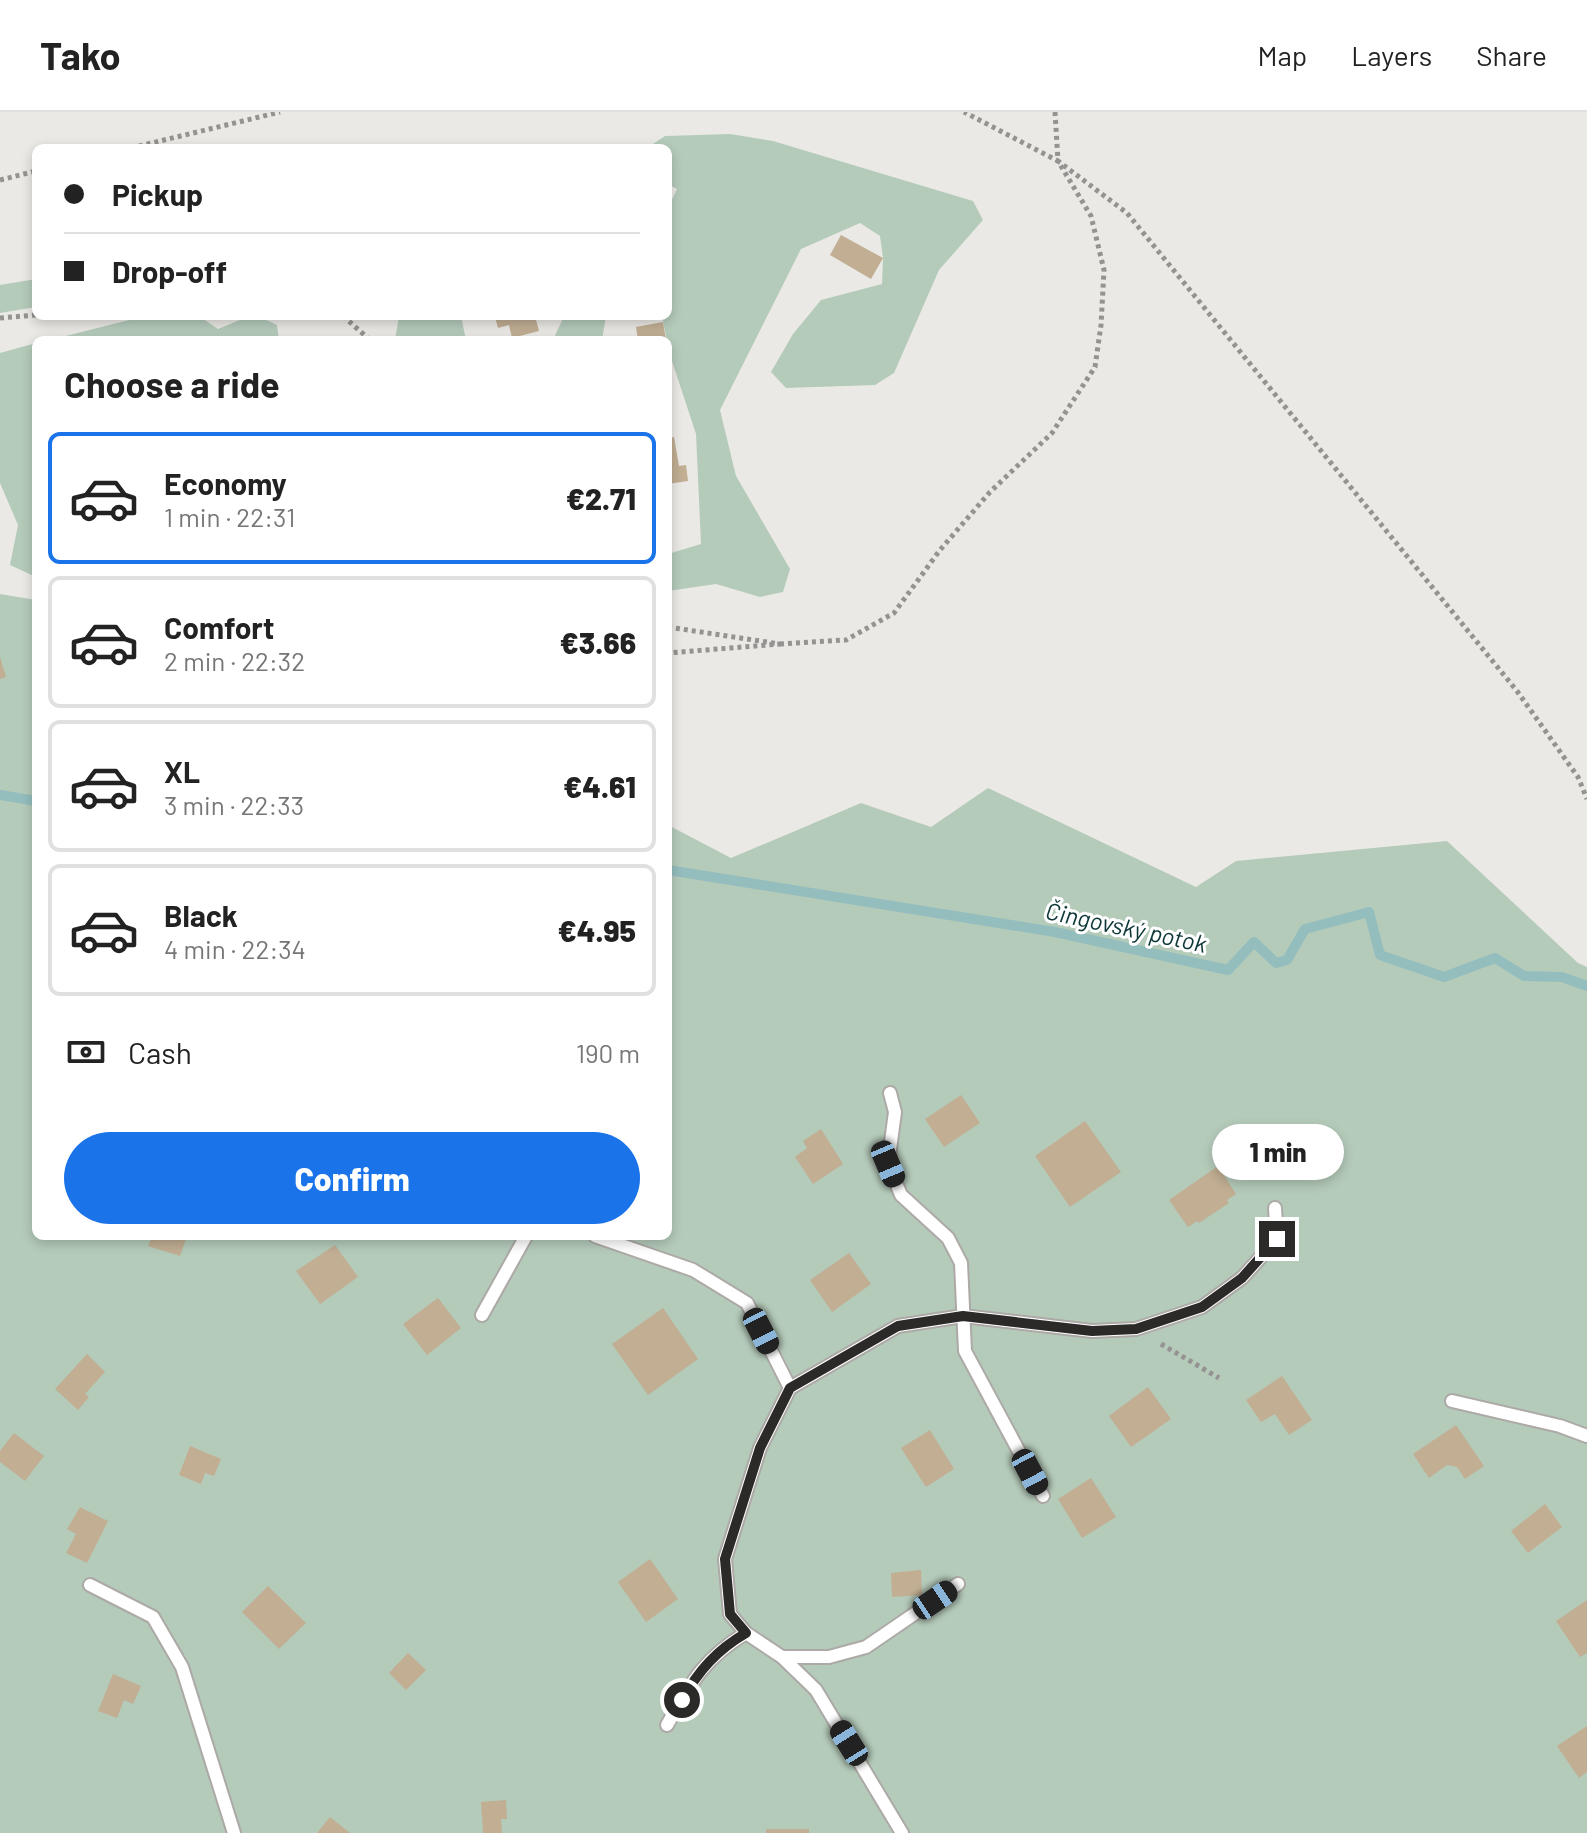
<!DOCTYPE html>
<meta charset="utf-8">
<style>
:root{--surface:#fff;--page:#f6f6f6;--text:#222;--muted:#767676;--line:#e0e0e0;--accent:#1a73e8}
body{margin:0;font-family:Barlow,sans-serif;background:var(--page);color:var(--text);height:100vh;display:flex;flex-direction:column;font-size:30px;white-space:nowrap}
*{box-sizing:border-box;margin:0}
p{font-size:26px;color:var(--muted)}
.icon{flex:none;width:44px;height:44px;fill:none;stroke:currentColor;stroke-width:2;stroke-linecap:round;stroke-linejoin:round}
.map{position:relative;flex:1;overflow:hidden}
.sheet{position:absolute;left:32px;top:224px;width:640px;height:904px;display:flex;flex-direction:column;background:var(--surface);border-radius:12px;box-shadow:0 4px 12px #0003}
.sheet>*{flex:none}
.banner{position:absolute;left:32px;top:32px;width:640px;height:176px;border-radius:12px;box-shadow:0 4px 12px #0003;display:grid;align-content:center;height:176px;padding:0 32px;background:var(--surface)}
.end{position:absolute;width:36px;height:36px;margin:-18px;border:10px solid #2b2a29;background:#fff;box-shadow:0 0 0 4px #fff}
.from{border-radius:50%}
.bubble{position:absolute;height:56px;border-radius:28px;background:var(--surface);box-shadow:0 4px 12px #0003;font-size:26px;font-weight:800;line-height:56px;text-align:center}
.car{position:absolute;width:24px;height:48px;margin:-24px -12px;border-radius:10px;box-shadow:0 0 6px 2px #0007;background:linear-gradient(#222 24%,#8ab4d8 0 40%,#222 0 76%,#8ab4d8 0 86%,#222 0)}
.banner b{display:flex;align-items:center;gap:28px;height:76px;font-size:30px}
.banner b+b{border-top:2px solid var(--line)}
.banner i{width:20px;height:20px;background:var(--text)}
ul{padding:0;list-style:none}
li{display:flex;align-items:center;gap:24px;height:132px;margin:0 16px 12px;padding:0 16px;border:4px solid var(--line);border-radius:12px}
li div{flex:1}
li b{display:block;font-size:30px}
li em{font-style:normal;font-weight:800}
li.selected{border-color:var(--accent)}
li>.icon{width:72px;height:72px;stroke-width:1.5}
h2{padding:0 32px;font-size:36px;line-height:96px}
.pay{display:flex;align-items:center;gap:20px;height:88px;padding:0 32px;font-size:30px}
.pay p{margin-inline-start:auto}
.primary-button{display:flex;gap:16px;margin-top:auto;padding:16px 32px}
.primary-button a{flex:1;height:92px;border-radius:48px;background:var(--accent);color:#fff;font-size:32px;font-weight:800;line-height:92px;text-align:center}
header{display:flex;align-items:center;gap:48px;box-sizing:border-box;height:112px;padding:0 40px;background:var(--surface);border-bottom:2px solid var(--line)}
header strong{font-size:38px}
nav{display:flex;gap:44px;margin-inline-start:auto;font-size:28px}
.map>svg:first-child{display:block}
</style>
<header>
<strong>Tako</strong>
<nav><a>Map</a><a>Layers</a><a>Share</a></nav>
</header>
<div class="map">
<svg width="1587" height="1721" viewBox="0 0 1587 1721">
<rect width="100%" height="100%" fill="#ebe9e5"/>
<g fill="#b5cbba">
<path d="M 730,22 L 773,29 L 973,89 L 983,108 L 939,158 L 894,261 L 875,273 L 786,276 L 771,260 L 793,222 L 821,188 L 882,172 L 883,146 L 880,124 L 860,111 L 801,137 L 720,298 L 736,364 L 790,457 L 783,480 L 760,485 L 716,472 L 668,479 L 668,442 L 701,432 L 696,322 L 669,240 L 662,204 L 668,204 L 668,96 L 677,77 L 668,72 L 668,36 L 647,36 L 665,24 Z"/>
<path d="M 36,167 L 36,195 L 0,201 L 0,173 Z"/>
<path d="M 145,204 L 199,204 L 218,217 C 243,207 251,199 277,213 L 279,228 L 50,228 Z"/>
<path d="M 399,204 L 461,204 L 466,228 L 395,228 Z"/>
<path d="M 564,204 L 606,204 L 602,228 L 553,228 Z"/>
<path d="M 36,231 L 36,465 L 10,453 L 18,413 L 0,371 L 0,241 Z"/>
<path d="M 0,482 L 36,488 L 36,1124 L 668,1124 L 668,713 L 731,746 L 861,691 L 931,715 L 988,676 L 1196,775 L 1236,749 L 1447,729 L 1578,851 L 1587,855 L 1587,1721 L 0,1721 Z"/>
</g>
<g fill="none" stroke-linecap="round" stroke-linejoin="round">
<g stroke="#94bdbe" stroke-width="10">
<path d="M 0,683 L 36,689"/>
<path d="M 668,758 L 1055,820 L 1228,858 L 1254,830 L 1276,851 L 1287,848 L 1305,817 L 1369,800 L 1380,843 L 1444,865 L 1495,846 L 1524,864 L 1562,865 L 1587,874"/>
</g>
</g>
<g fill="#c1ae93">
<path d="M 841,123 L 883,146 L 871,167 L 830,143 Z"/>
<path d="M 535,204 L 539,219 L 512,226 L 509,213 L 498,216 L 495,205 Z"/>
<path d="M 663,210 L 666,228 L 638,228 L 636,215 Z"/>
<path d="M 674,325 L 679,354 L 686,353 L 688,369 L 668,372 L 668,326 Z"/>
<path d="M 0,545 L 6,565 L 0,567 Z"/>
<path d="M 961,983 L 980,1011 L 944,1035 L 925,1007 Z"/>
<path d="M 1085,1009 L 1121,1060 L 1070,1095 L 1035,1044 Z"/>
<path d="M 821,1017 L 843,1052 L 813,1072 L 795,1045 L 807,1036 L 803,1029 Z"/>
<path d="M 1218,1054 L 1236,1082 L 1227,1088 L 1229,1091 L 1199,1111 L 1197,1109 L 1188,1115 L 1169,1088 Z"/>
<path d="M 152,1124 L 187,1124 L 180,1144 L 148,1134 Z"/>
<path d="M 335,1133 L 358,1165 L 320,1192 L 296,1159 Z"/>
<path d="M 849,1141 L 871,1172 L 832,1200 L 810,1168 Z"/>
<path d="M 438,1186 L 461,1216 L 427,1243 L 403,1212 Z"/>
<path d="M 663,1196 L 698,1247 L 648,1283 L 612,1232 Z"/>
<path d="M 87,1242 L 105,1260 L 85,1282 L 89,1285 L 78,1298 L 55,1277 Z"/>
<path d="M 1282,1264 L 1312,1308 L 1289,1323 L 1275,1302 L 1261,1310 L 1246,1288 Z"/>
<path d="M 1148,1275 L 1171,1307 L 1131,1335 L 1109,1304 Z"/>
<path d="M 1456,1313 L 1484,1354 L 1465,1367 L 1457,1355 L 1447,1353 L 1429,1366 L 1413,1342 Z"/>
<path d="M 930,1318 L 954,1357 L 926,1375 L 901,1336 Z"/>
<path d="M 14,1321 L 44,1344 L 25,1369 L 0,1350 L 0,1339 Z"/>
<path d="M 190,1334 L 221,1347 L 214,1364 L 205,1361 L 201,1372 L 179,1363 Z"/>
<path d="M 1091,1366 L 1116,1405 L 1082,1426 L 1058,1387 Z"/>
<path d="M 1545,1392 L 1562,1415 L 1528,1441 L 1511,1419 Z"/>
<path d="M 80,1395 L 108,1409 L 87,1451 L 66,1441 L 76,1422 L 67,1417 Z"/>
<path d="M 650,1447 L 678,1487 L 646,1510 L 618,1470 Z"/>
<path d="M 921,1458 L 922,1483 L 892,1485 L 891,1461 Z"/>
<path d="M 268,1474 L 306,1511 L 279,1537 L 242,1500 Z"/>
<path d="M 1587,1488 L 1587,1541 L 1580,1545 L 1556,1509 Z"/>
<path d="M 408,1541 L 426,1558 L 406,1578 L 389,1561 Z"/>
<path d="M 113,1562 L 141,1574 L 133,1592 L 124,1588 L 117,1606 L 98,1599 Z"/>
<path d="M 1587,1614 L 1587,1660 L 1579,1666 L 1557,1634 Z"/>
<path d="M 506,1688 L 507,1707 L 501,1707 L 502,1721 L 483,1721 L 481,1690 Z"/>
<path d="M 330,1705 L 350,1721 L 317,1721 Z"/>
<rect x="766" y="1717" width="43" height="4"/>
</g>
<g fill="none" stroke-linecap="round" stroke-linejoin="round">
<defs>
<g id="service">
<path d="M 890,981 L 895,1000 L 888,1052 L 901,1083 L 948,1126 L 961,1151 L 965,1239 L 1043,1384"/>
<path d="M 595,1124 L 693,1158 L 747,1191 L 790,1276"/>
<path d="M 482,1203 L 526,1124"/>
<path d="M 1452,1289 L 1560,1314 L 1587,1324"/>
<path d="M 958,1472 L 866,1535 L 829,1545 L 782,1545 L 746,1521 L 730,1502 L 725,1447 L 760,1336 L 790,1276 L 898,1214 L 963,1204 L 1092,1219 L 1136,1217 L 1202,1195 L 1242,1166 L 1277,1127 L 1275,1096"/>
<path d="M 90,1473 L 153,1505 L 182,1555 L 234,1721"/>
<path d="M 782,1545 L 816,1578 L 902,1721"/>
<path d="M 667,1613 C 691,1571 703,1547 746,1521"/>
</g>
</defs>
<use href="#service" stroke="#aca9a6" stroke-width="16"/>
<g stroke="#959391" stroke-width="5" stroke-dasharray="4 4" stroke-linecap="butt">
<path d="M 1055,0 L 1058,49 L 1127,101 L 1517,579 L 1578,665 L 1587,687"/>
<path d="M 131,36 L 280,0"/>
<path d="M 0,68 L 36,59"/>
<path d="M 343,204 L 370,228"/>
<path d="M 0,206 L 36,203"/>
<path d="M 668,515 L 780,532 L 668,541"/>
<path d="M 780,532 L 846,528 L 894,501 L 940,438 L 990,380 L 1052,321 L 1095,255 L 1101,213 L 1104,158 L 1091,104 L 1058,49 L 964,0"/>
<path d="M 1161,1232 L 1219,1266"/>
</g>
<use href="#service" stroke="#fff" stroke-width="12"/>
</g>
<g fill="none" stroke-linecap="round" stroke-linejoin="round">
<path stroke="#2b2a29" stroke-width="10" d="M 682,1588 C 699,1558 717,1538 746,1521 L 730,1502 L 725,1447 L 760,1336 L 790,1276 L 898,1214 L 963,1204 L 1092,1219 L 1136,1217 L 1202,1195 L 1242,1166 L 1277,1127"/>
</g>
<g text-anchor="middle" stroke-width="6" stroke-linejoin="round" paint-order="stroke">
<g font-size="24" font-style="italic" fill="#0e3738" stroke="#fff">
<text transform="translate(1126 816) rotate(12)" y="8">Čingovský potok</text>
</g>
</g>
</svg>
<i class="end from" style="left:682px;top:1588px"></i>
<i class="end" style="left:1277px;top:1127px"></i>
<div class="bubble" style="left:1212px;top:1012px;width:132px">1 min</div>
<i class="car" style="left:888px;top:1052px;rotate:157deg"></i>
<i class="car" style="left:761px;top:1219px;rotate:153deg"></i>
<i class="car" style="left:1030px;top:1360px;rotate:152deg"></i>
<i class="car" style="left:935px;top:1488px;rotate:56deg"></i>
<i class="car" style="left:849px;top:1631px;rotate:328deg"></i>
<div class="banner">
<b><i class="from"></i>Pickup</b>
<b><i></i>Drop-off</b>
</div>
<section class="sheet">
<h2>Choose a ride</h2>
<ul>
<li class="selected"><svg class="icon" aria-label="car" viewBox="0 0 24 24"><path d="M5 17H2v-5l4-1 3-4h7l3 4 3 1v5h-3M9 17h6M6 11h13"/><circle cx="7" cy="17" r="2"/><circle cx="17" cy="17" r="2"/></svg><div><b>Economy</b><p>1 min · 22:31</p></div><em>€2.71</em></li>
<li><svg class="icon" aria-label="car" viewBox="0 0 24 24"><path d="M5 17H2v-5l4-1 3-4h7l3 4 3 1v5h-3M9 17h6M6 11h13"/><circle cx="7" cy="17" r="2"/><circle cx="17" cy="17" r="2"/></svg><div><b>Comfort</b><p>2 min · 22:32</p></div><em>€3.66</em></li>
<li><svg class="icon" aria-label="car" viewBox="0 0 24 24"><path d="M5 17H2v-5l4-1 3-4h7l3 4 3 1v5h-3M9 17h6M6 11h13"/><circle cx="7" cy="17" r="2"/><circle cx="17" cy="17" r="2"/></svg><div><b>XL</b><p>3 min · 22:33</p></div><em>€4.61</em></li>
<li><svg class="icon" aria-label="car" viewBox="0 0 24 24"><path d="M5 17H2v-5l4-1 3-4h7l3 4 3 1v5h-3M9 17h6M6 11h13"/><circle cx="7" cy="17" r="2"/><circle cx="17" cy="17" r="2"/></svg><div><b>Black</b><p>4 min · 22:34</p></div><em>€4.95</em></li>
</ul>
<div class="pay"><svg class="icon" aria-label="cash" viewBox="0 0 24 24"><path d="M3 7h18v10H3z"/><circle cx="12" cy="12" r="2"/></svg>Cash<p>190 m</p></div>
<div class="primary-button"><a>Confirm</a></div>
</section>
</div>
